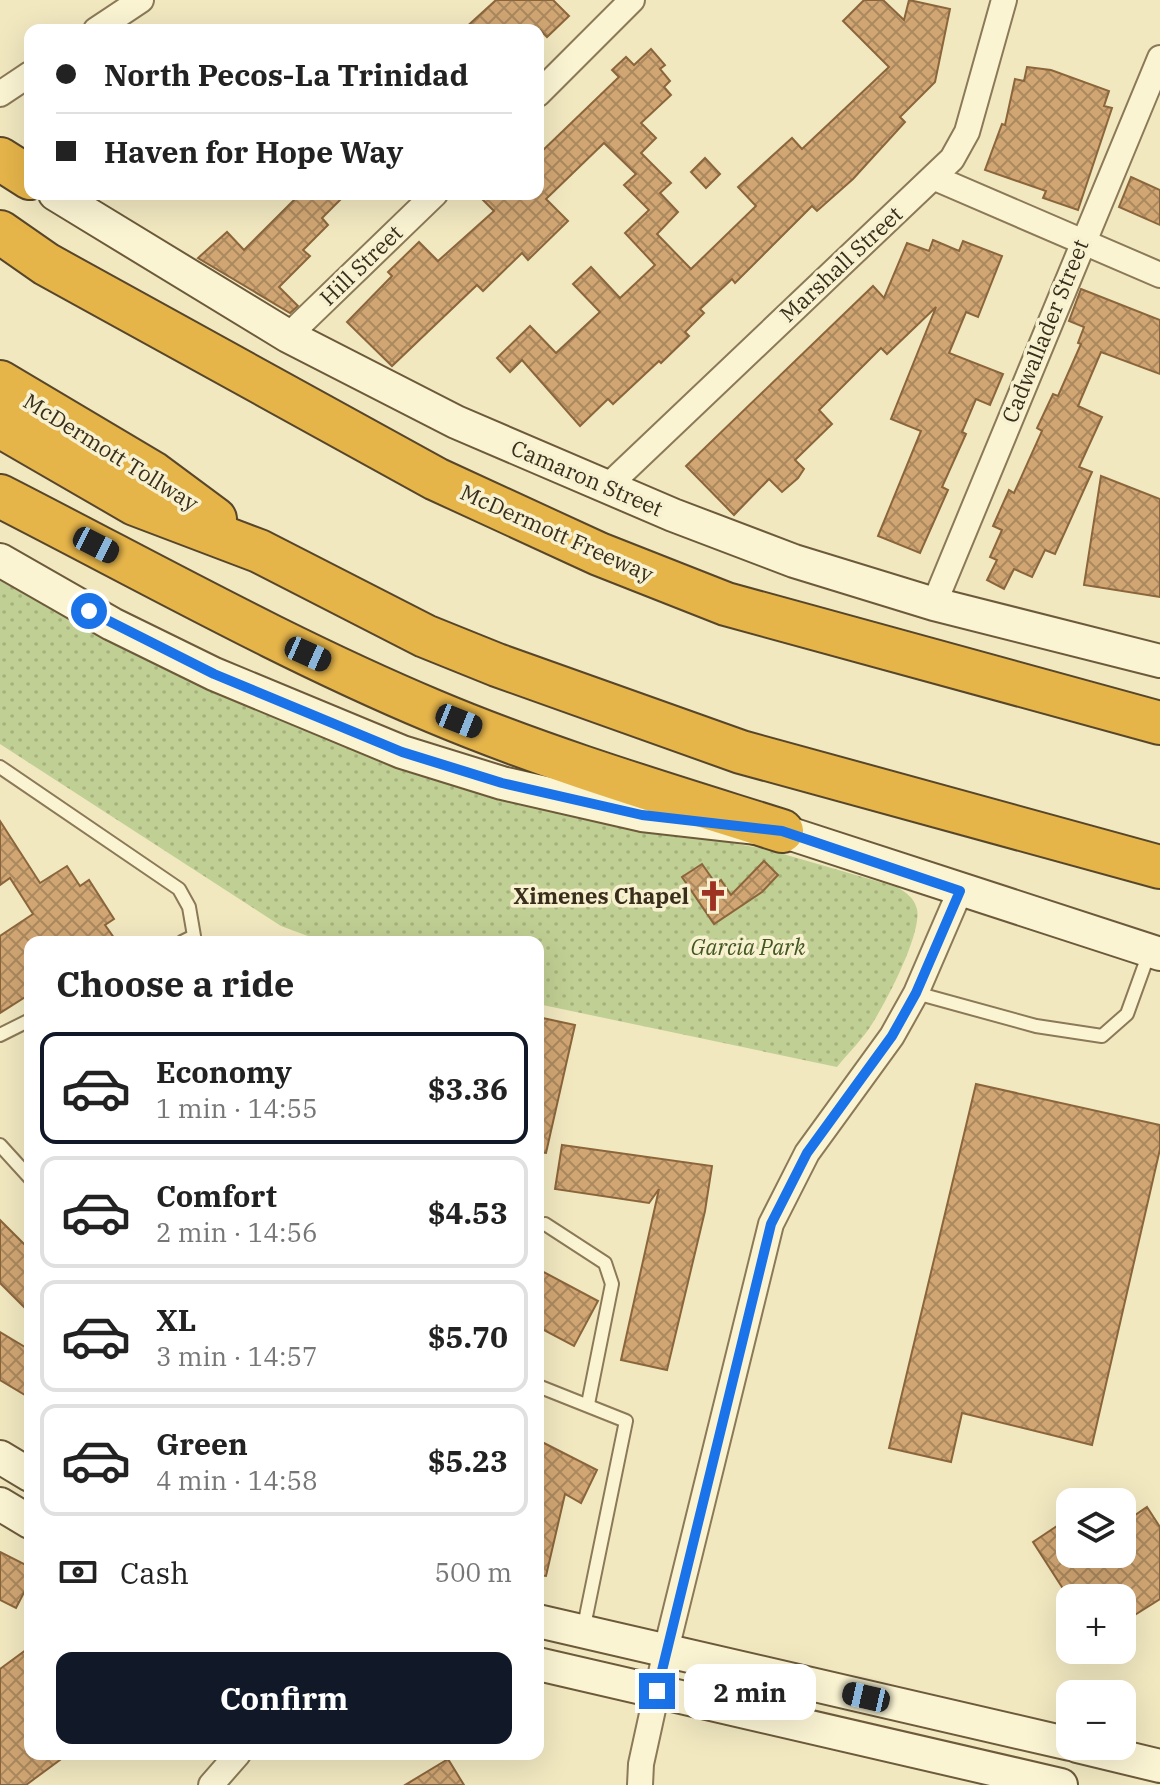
<!DOCTYPE html>
<meta charset="utf-8">
<style>
:root{--surface:#fff;--page:#f2f2f2;--text:#222;--muted:#767676;--line:#e0e0e0;--accent:#111827}
body{margin:0;font-family:"IBM Plex Serif",serif;background:var(--page);color:var(--text);height:100vh;display:flex;flex-direction:column;font-size:30px;white-space:nowrap}
*{box-sizing:border-box;margin:0}
p{font-size:26px;color:var(--muted)}
.icon{flex:none;width:44px;height:44px;fill:none;stroke:currentColor;stroke-width:2;stroke-linecap:round;stroke-linejoin:round}
.map{position:relative;flex:1;overflow:hidden}
.panel{position:absolute;left:24px;top:936px;width:520px;height:824px;display:flex;flex-direction:column;background:var(--surface);border-radius:16px;box-shadow:0 8px 32px #0002}
.panel>*{flex:none}
.banner{position:absolute;left:24px;top:24px;width:520px;height:176px;border-radius:16px;box-shadow:0 8px 32px #0002;display:grid;align-content:center;height:176px;padding:0 32px;background:var(--surface)}
.fabs{position:absolute;left:1056px;top:1488px;display:grid;gap:16px}
.fabs a{display:grid;place-items:center;width:80px;height:80px;border-radius:16px;background:var(--surface);box-shadow:0 8px 32px #0002;font-size:40px}
.end{position:absolute;width:36px;height:36px;margin:-18px;border:10px solid #1a73e8;background:#fff;box-shadow:0 0 0 4px #fff}
.from{border-radius:50%}
.bubble{position:absolute;height:56px;border-radius:16px;background:var(--surface);box-shadow:0 8px 32px #0002;font-size:26px;font-weight:800;line-height:56px;text-align:center}
.car{position:absolute;width:24px;height:48px;margin:-24px -12px;border-radius:10px;box-shadow:0 0 6px 2px #0007;background:linear-gradient(#222 24%,#8ab4d8 0 40%,#222 0 76%,#8ab4d8 0 86%,#222 0)}
.banner b{display:flex;align-items:center;gap:28px;height:76px;font-size:30px}
.banner b+b{border-top:2px solid var(--line)}
.banner i{width:20px;height:20px;background:var(--text)}
ul{padding:0;list-style:none}
li{display:flex;align-items:center;gap:24px;height:112px;margin:0 16px 12px;padding:0 16px;border:4px solid var(--line);border-radius:16px}
li div{flex:1}
li b{display:block;font-size:30px}
li em{font-style:normal;font-weight:800}
li.current{border-color:var(--accent)}
li>.icon{width:72px;height:72px;stroke-width:1.5}
h2{padding:0 32px;font-size:36px;line-height:96px}
.pay{display:flex;align-items:center;gap:20px;height:88px;padding:0 32px;font-size:30px}
.pay p{margin-inline-start:auto}
.cta{display:flex;gap:16px;margin-top:auto;padding:16px 32px}
.cta a{flex:1;height:92px;border-radius:16px;background:var(--accent);color:#fff;font-size:32px;font-weight:800;line-height:92px;text-align:center}
.map>svg:first-child{display:block}
</style>
<div class="map">
<svg width="1160" height="1785" viewBox="0 0 1160 1785">
<defs>
<pattern id="park-dots" width="8" height="8" patternUnits="userSpaceOnUse" patternTransform="scale(2)"><rect width="8" height="8" fill="#c0cf93"/><path d="M2 2h.1M6 6h.1" fill="none" stroke="#a6b27e" stroke-width="1.8" stroke-linecap="round"/></pattern>
<pattern id="building-cross-hatch" width="8" height="8" patternUnits="userSpaceOnUse" patternTransform="scale(2)"><rect width="8" height="8" fill="#d1a673"/><path d="M0 0l8 8M0 8l8-8" fill="none" stroke="#ab885e"/></pattern>
</defs>
<rect width="100%" height="100%" fill="#f1e8c0"/>
<path fill="url(#park-dots)" d="M 0,577 L 624,824 L 766,849 L 897,887 C 907,893 914,898 917,909 C 922,934 886,1002 872,1024 C 863,1039 848,1053 837,1067 L 538,1004 L 538,942 L 324,942 L 281,926 L 0,744 Z"/>
<g fill="url(#building-cross-hatch)" stroke="#8b653b" stroke-width="2">
<path d="M 496,0 L 553,0 L 569,16 L 547,37 L 540,30 L 463,30 Z"/>
<path d="M 864,0 L 883,0 L 904,20 L 909,0 L 950,9 L 935,82 L 900,117 L 905,122 L 853,179 L 817,211 L 812,206 L 735,283 L 732,279 L 700,309 L 704,313 L 685,332 L 689,336 L 661,363 L 659,361 L 613,404 L 608,399 L 580,426 L 522,360 L 510,372 L 497,358 L 530,326 L 556,353 L 600,312 L 573,284 L 591,267 L 620,298 L 655,265 L 625,233 L 649,210 L 624,185 L 636,174 L 604,143 L 546,199 L 568,221 L 528,260 L 522,253 L 483,291 L 477,285 L 392,366 L 347,322 L 392,276 L 388,272 L 419,242 L 438,261 L 494,211 L 477,194 L 538,194 L 538,155 L 619,77 L 612,70 L 626,57 L 634,65 L 651,49 L 665,65 L 660,69 L 670,81 L 664,87 L 671,95 L 641,123 L 656,138 L 641,153 L 671,183 L 660,193 L 678,212 L 657,234 L 691,269 L 756,206 L 738,187 L 792,138 L 802,149 L 889,67 L 843,21 Z"/>
<path d="M 1027,67 L 1051,70 L 1109,91 L 1104,106 L 1112,108 L 1078,210 L 1043,198 L 1046,191 L 985,170 L 1002,124 L 1005,125 L 1015,79 L 1024,81 Z"/>
<path d="M 705,158 L 720,174 L 706,188 L 691,172 Z"/>
<path d="M 1131,177 L 1160,190 L 1160,225 L 1119,207 Z"/>
<path d="M 300,194 L 346,194 L 322,218 L 328,225 L 303,250 L 310,256 L 279,287 L 298,306 L 290,313 L 198,258 L 227,232 L 244,250 Z"/>
<path d="M 933,240 L 959,251 L 963,241 L 1002,256 L 978,317 L 966,312 L 949,353 L 1003,374 L 990,405 L 976,399 L 962,432 L 966,434 L 942,487 L 948,490 L 920,553 L 878,536 L 921,431 L 891,419 L 936,307 L 887,354 L 881,348 L 819,410 L 832,424 L 795,460 L 804,469 L 798,478 L 782,492 L 769,479 L 734,515 L 686,466 L 873,286 L 884,298 L 907,243 L 929,251 Z"/>
<path d="M 1081,289 L 1160,320 L 1160,374 L 1101,352 L 1078,406 L 1102,417 L 1079,467 L 1092,472 L 1055,554 L 1045,550 L 1032,577 L 1014,569 L 1004,589 L 987,580 L 997,560 L 990,557 L 1002,530 L 993,526 L 1009,490 L 1014,493 L 1042,431 L 1037,428 L 1053,394 L 1058,396 L 1081,344 L 1078,343 L 1084,327 L 1069,321 Z"/>
<path d="M 1101,476 L 1160,499 L 1160,597 L 1084,585 Z"/>
<path d="M 0,821 L 40,883 L 67,866 L 80,886 L 89,880 L 114,919 L 105,925 L 117,942 L 30,942 L 30,994 L 0,1013 L 0,936 L 33,914 L 10,878 L 0,885 Z"/>
<path d="M 764,861 L 778,875 L 762,892 L 714,924 L 682,877 L 702,864 L 716,884 L 721,880 L 731,895 Z"/>
<path d="M 538,1017 L 575,1025 L 546,1153 L 538,1152 Z"/>
<path d="M 976,1084 L 1160,1125 L 1160,1149 L 1092,1445 L 962,1413 L 951,1462 L 889,1448 Z"/>
<path d="M 562,1145 L 712,1166 L 705,1211 L 667,1370 L 621,1360 L 659,1189 L 649,1203 L 555,1189 Z"/>
<path d="M 0,1220 L 30,1250 L 30,1313 L 0,1283 Z"/>
<path d="M 538,1269 L 598,1301 L 574,1346 L 538,1327 Z"/>
<path d="M 0,1332 L 30,1350 L 30,1398 L 0,1380 Z"/>
<path d="M 538,1440 L 597,1470 L 581,1503 L 565,1494 L 546,1576 L 538,1575 Z"/>
<path d="M 1147,1507 L 1160,1527 L 1160,1599 L 1122,1623 L 1122,1598 L 1069,1598 L 1033,1542 L 1060,1524 L 1070,1539 L 1070,1554 L 1122,1554 L 1122,1524 Z"/>
<path d="M 0,1552 L 30,1567 L 30,1581 L 16,1608 L 0,1600 Z"/>
<path d="M 30,1647 L 30,1754 L 68,1754 L 26,1785 L 0,1785 L 0,1669 Z"/>
<path d="M 448,1759 L 464,1785 L 405,1785 Z"/>
</g>
<g fill="none" stroke-linecap="round" stroke-linejoin="round">
<defs>
<g id="service">
<path d="M 0,767 L 179,889 L 189,907 L 194,936 L 182,942"/>
<path d="M 916,993 L 1036,1026 L 1102,1036 L 1127,1014 L 1149,953"/>
<path d="M 0,1035 L 30,1020"/>
<path d="M 0,1145 L 30,1178"/>
<path d="M 545,1224 L 605,1263 L 612,1284 L 588,1404"/>
<path d="M 538,1386 L 626,1421 L 583,1631"/>
</g>
<g id="minor">
<path d="M 96,30 L 141,0"/>
<path d="M 0,94 L 30,74"/>
<path d="M 538,94 L 632,0"/>
<path d="M 935,178 L 1160,275"/>
<path d="M 288,336 L 435,194"/>
<path d="M 608,486 L 952,159 L 967,132 L 1004,0"/>
<path d="M 934,604 L 1160,58"/>
<path d="M 211,1785 L 238,1754"/>
<path d="M 640,1785 L 641,1764 L 666,1650 L 771,1224 L 807,1153 L 892,1036 L 916,993 L 960,891"/>
</g>
<g id="secondary">
<path d="M 55,194 L 288,336 L 456,422 L 673,515 L 794,561 L 934,604 L 1160,661"/>
<path d="M 0,560 L 112,624 L 214,674 L 402,752 L 502,783 L 642,815 L 782,831 L 1160,954"/>
<path d="M 0,1457 L 30,1475"/>
<path d="M 0,1504 L 30,1522"/>
<path d="M 538,1621 L 1070,1744"/>
<path d="M 538,1664 L 1061,1785"/>
<path d="M 1077,1746 L 1160,1766"/>
</g>
<g id="motorway">
<path d="M 0,159 L 30,178"/>
<path d="M 0,232 L 46,264 L 436,479 L 599,554 L 726,604 L 1160,723"/>
<path d="M 0,382 L 153,473 L 215,519"/>
<path d="M 0,426 L 135,504 L 259,551 L 425,636 L 497,665 L 741,752 L 1160,867"/>
<path d="M 0,496 C 143,569 285,649 433,711 C 547,759 665,794 782,831"/>
</g>
</defs>
<use href="#service" stroke="#8b7957" stroke-width="16"/>
<use href="#minor" stroke="#8b7957" stroke-width="28"/>
<use href="#secondary" stroke="#6c5a3a" stroke-width="36"/>
<use href="#motorway" stroke="#58462b" stroke-width="46"/>
<use href="#service" stroke="#fbf4d3" stroke-width="12"/>
<use href="#minor" stroke="#fbf4d3" stroke-width="24"/>
<use href="#secondary" stroke="#fbf4d3" stroke-width="32"/>
<use href="#motorway" stroke="#e6b54a" stroke-width="42"/>
</g>
<g fill="none" stroke-linecap="round" stroke-linejoin="round">
<path stroke="#1a73e8" stroke-width="10" d="M 89,611 L 214,674 L 402,752 L 502,783 L 642,815 L 782,831 L 960,891 L 916,993 L 892,1036 L 807,1153 L 771,1224 L 657,1691"/>
</g>
<defs>
<symbol id="church-bare" viewBox="-9 -9 18 18"><path d="M-1.2-6h2.4v3.5h3.3v2.4h-3.3V6h-2.4V-.1h-3.3v-2.4h3.3Z" fill="#9d3223" stroke="#f7f1d0" stroke-width="2.5" paint-order="stroke"/></symbol>
</defs>
<g fill-rule="evenodd">
<use href="#church-bare" x="691" y="874" width="44" height="44"/>
</g>
<g text-anchor="middle" stroke-width="7" stroke-linejoin="round" paint-order="stroke">
<g font-size="22" fill="#392e1c" stroke="#f7f1d0">
<text transform="translate(841 264) rotate(-43)" y="8">Marshall Street</text>
<text transform="translate(361 265) rotate(-44)" y="8">Hill Street</text>
<text transform="translate(1045 331) rotate(-68)" y="8">Cadwallader Street</text>
<text transform="translate(111 452) rotate(32)" y="8">McDermott Tollway</text>
<text transform="translate(587 478) rotate(23)" y="8">Camaron Street</text>
<text transform="translate(557 533) rotate(24)" y="8">McDermott Freeway</text>
</g>
<g font-size="22" font-weight="bold" fill="#392e1c" stroke="#f7f1d0" text-anchor="end">
<text x="689" y="904">Ximenes Chapel</text>
</g>
<g font-size="22" font-style="italic" fill="#435721" stroke="#f7f1d0">
<text x="748" y="955">Garcia Park</text>
</g>
</g>
</svg>
<div class="fabs">
<a><svg class="icon" aria-label="layers" viewBox="0 0 24 24"><path d="M12 4l9 5-9 5-9-5zM3 14l9 5 9-5"/></svg></a>
<a>+</a>
<a>−</a>
</div>
<i class="end from" style="left:89px;top:611px"></i>
<i class="end" style="left:657px;top:1691px"></i>
<div class="bubble" style="left:684px;top:1664px;width:132px">2 min</div>
<i class="car" style="left:96px;top:545px;rotate:117deg"></i>
<i class="car" style="left:308px;top:654px;rotate:114deg"></i>
<i class="car" style="left:459px;top:721px;rotate:112deg"></i>
<i class="car" style="left:866px;top:1697px;rotate:283deg"></i>
<div class="banner">
<b><i class="from"></i>North Pecos-La Trinidad</b>
<b><i></i>Haven for Hope Way</b>
</div>
<section class="panel">
<h2>Choose a ride</h2>
<ul>
<li class="current"><svg class="icon" aria-label="car" viewBox="0 0 24 24"><path d="M5 17H2v-5l4-1 3-4h7l3 4 3 1v5h-3M9 17h6M6 11h13"/><circle cx="7" cy="17" r="2"/><circle cx="17" cy="17" r="2"/></svg><div><b>Economy</b><p>1 min · 14:55</p></div><em>$3.36</em></li>
<li><svg class="icon" aria-label="car" viewBox="0 0 24 24"><path d="M5 17H2v-5l4-1 3-4h7l3 4 3 1v5h-3M9 17h6M6 11h13"/><circle cx="7" cy="17" r="2"/><circle cx="17" cy="17" r="2"/></svg><div><b>Comfort</b><p>2 min · 14:56</p></div><em>$4.53</em></li>
<li><svg class="icon" aria-label="car" viewBox="0 0 24 24"><path d="M5 17H2v-5l4-1 3-4h7l3 4 3 1v5h-3M9 17h6M6 11h13"/><circle cx="7" cy="17" r="2"/><circle cx="17" cy="17" r="2"/></svg><div><b>XL</b><p>3 min · 14:57</p></div><em>$5.70</em></li>
<li><svg class="icon" aria-label="car" viewBox="0 0 24 24"><path d="M5 17H2v-5l4-1 3-4h7l3 4 3 1v5h-3M9 17h6M6 11h13"/><circle cx="7" cy="17" r="2"/><circle cx="17" cy="17" r="2"/></svg><div><b>Green</b><p>4 min · 14:58</p></div><em>$5.23</em></li>
</ul>
<div class="pay"><svg class="icon" aria-label="cash" viewBox="0 0 24 24"><path d="M3 7h18v10H3z"/><circle cx="12" cy="12" r="2"/></svg>Cash<p>500 m</p></div>
<div class="cta"><a>Confirm</a></div>
</section>
</div>
